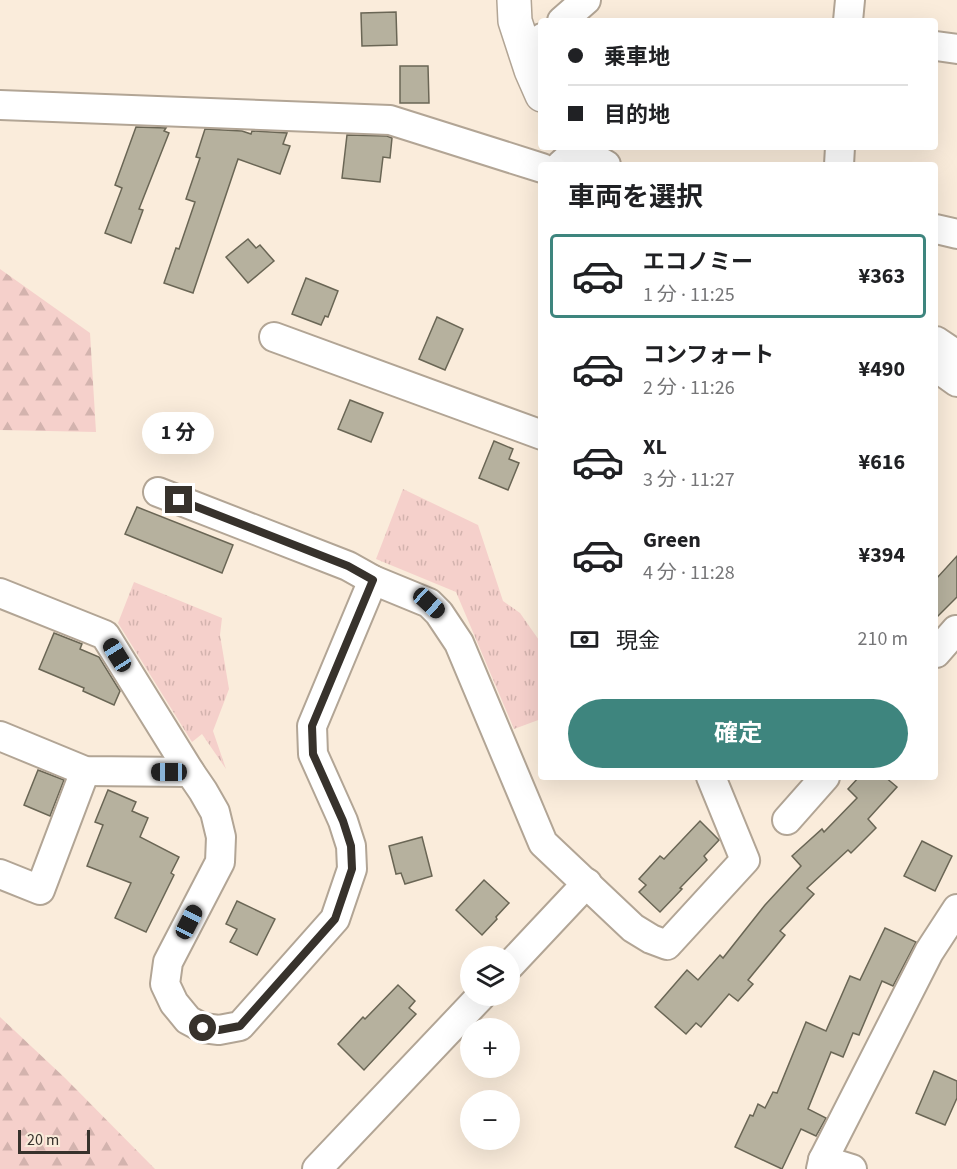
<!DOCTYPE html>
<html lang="ja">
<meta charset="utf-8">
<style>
:root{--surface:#fff;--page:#f6f6f6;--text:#202124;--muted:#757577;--line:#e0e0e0;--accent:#3e857e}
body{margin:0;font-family:"Source Sans 3","Noto Sans JP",sans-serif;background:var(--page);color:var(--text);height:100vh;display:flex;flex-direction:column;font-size:22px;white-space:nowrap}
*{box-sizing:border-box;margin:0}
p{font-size:20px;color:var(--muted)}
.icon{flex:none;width:33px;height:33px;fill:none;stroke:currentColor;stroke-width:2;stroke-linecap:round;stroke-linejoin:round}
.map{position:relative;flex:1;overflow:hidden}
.sheet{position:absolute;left:538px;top:162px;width:400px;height:618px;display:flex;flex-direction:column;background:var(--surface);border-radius:6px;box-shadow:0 6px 24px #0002}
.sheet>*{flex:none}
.guide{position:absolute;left:538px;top:18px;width:400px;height:132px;border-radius:6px;box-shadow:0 6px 24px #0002;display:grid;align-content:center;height:132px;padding:0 30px;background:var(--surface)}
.buttons{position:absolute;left:460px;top:946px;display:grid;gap:12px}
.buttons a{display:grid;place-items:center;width:60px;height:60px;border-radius:50%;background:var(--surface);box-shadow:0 6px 24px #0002;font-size:30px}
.scale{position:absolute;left:18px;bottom:15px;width:72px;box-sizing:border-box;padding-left:6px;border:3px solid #37322c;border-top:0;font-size:16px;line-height:21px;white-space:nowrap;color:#37322c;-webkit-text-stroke:4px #faecdb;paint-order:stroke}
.end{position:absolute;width:27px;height:27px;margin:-14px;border:8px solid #37322c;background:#fff;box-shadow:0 0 0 3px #fff}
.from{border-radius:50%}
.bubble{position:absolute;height:42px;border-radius:21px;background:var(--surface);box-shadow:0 6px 24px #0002;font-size:20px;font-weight:700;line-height:42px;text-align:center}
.car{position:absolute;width:18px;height:36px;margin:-18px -9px;border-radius:8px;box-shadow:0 0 4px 2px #0007;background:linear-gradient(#222 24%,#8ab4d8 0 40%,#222 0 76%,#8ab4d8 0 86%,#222 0)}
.guide b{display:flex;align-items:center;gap:21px;height:57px;font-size:22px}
.guide b+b{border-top:2px solid var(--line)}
.guide i{width:15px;height:15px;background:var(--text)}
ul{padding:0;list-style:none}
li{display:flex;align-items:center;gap:18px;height:84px;margin:0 12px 9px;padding:0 18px;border:3px solid transparent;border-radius:6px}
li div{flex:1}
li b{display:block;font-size:22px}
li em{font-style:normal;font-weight:700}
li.active{border-color:var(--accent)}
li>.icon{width:54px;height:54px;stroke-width:1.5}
h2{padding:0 30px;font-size:27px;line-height:72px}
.pay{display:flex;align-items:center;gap:15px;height:66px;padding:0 30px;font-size:22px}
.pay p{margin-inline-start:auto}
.primary-button{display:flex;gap:12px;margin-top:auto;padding:12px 30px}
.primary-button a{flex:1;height:69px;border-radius:36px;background:var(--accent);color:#fff;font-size:24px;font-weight:700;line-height:69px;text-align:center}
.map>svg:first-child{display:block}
</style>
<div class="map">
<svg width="957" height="1169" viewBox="0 0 957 1169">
<defs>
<pattern id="forest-firs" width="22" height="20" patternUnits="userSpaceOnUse" patternTransform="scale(1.5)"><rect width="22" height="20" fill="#f5d0cb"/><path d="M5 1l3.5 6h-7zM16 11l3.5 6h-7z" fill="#d3b3ae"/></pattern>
<pattern id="park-tufts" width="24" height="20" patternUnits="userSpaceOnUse" patternTransform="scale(1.5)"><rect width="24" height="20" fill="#f5d0cb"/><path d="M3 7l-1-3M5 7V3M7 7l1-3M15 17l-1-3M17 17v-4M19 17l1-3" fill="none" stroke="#d3b3ae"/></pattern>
</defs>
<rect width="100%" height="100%" fill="#faecdb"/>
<g fill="url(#forest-firs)">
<path d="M 0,269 L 90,333 L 96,432 L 0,430 Z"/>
<path d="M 0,1017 L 65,1078 L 155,1169 L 0,1169 Z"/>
</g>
<g fill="url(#park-tufts)">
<path d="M 403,489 L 478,525 L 503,601 L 520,613 L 541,643 L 541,719 L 514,729 L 456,592 L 376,559 Z"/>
<path d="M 134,582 L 222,618 L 220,635 L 229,689 L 213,731 L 226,769 L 202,734 L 192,742 L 118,623 Z"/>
</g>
<g fill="#b6b19e" stroke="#6a6655" stroke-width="1.5">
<path d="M 396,12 L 397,45 L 362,46 L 361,13 Z"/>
<path d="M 400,66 L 428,66 L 429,103 L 400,103 Z"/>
<path d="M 136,127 L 166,128 L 164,131 L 169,133 L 139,209 L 143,210 L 131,243 L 105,233 L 122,188 L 115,185 Z"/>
<path d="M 205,129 L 242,131 L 251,134 L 252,131 L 287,133 L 283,144 L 290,146 L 280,174 L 238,159 L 193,293 L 164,283 L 176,248 L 179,249 L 195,202 L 186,199 L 200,158 L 196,157 Z"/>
<path d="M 347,135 L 387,136 L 392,138 L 390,158 L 383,157 L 380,182 L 342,178 Z"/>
<path d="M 248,239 L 256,248 L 260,245 L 274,261 L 248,283 L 226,257 Z"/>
<path d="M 306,278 L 338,291 L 328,317 L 325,316 L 321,325 L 292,314 Z"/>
<path d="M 437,317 L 463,329 L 445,370 L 419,359 Z"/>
<path d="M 350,400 L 383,413 L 371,442 L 338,429 Z"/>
<path d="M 494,441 L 513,449 L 509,459 L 519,463 L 508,490 L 479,478 Z"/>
<path d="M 137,507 L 233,545 L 222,573 L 125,534 Z"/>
<path d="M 957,556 L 957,597 L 936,618 L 936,579 Z"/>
<path d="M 54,633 L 82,644 L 80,649 L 99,657 L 120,691 L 114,705 L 83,691 L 84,688 L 39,669 Z"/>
<path d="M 38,770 L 64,780 L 50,816 L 24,805 Z"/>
<path d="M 859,777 L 885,777 L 897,787 L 868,819 L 876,828 L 851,853 L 848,850 L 807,888 L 814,894 L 780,931 L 785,935 L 748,980 L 753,984 L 738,1001 L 729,994 L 701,1027 L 696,1023 L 686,1034 L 655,1007 L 687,970 L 698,980 L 720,955 L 723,958 L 765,905 L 801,866 L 792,856 L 822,829 L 824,832 L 857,798 L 848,789 Z"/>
<path d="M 108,790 L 136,802 L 132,811 L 148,818 L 140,837 L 179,857 L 171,873 L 174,875 L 146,932 L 115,918 L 131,883 L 87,866 L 103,825 L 95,822 Z"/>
<path d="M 700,821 L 719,840 L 704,856 L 707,860 L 680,888 L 682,889 L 660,912 L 639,892 L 646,885 L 639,879 L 660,856 L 664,859 Z"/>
<path d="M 422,837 L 432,876 L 405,884 L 401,873 L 396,874 L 389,846 Z"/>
<path d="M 922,841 L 952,856 L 935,891 L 904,876 Z"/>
<path d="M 484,880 L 509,903 L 496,917 L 497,919 L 482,935 L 456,910 Z"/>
<path d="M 237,901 L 275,919 L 257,955 L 230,942 L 237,929 L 226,924 Z"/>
<path d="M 885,928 L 916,942 L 893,986 L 882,981 L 859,1035 L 853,1033 L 843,1057 L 831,1052 L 808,1109 L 826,1118 L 816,1136 L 801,1129 L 782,1169 L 735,1147 L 750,1115 L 753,1116 L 758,1104 L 765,1108 L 773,1092 L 777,1093 L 806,1022 L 826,1031 L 850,976 L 860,980 Z"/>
<path d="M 398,985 L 415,1001 L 409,1008 L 416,1014 L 364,1070 L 338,1044 L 363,1017 L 365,1019 Z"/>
<path d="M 934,1071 L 957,1081 L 957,1098 L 945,1125 L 916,1113 Z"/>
</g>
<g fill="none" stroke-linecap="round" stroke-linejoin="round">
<defs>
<g id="minor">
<path d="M 562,21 L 586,0"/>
<path d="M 848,21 L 850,0"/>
<path d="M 936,46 L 957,49"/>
<path d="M 525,52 L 542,38"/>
<path d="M 0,105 L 390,120 L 542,168"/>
<path d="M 561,165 L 581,147 L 590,156 L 606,165"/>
<path d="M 839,165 L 840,147"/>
<path d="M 936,229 L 957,234"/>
<path d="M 274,337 L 542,435"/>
<path d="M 936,341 L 957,355"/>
<path d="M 936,367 L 957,382"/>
<path d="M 158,492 L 348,566 L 373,580 L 429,603 L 439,613 L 459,643 L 543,843 L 633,928 L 651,939 L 667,945 L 745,860 L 711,777"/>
<path d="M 0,593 L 105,635 L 190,772 L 203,791 L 215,812 L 221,837 L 220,862 L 168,962 L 165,984 L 174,1003 L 188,1020 L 203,1028 L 219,1030 L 240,1026 L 335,919 L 352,869 L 351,846 L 343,821 L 313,754 L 312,726 L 373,580"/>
<path d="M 936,653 L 956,630"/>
<path d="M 0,736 L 85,771 L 190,772"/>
<path d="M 787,820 L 825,777"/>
<path d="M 0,874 L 40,890 L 85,771"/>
<path d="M 510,965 L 587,883"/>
<path d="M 823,1160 L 852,1169"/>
<path d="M 317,1169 L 481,996"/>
<path d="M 821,1169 L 823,1160 L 929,952 L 957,909"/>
</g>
<path id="tertiary" d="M 514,0 L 515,21 L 531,70 L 542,95"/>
</defs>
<use href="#minor" stroke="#b2a595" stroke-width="32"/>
<use href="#tertiary" stroke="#b2a595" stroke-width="36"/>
<use href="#minor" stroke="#fff" stroke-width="28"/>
<use href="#tertiary" stroke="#fff" stroke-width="33"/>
</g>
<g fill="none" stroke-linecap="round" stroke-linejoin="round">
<path stroke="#37322c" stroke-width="8" d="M 179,500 L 348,566 L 373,580 L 312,726 L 313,754 L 343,821 L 351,846 L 352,869 L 335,919 L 240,1026 L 219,1030 L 203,1028"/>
</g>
</svg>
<div class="buttons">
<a><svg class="icon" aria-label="layers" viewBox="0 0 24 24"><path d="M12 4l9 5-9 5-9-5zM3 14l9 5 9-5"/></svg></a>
<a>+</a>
<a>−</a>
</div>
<div class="scale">20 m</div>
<i class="end from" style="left:203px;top:1028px"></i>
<i class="end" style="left:179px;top:500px"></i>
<div class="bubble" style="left:142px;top:412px;width:72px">1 分</div>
<i class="car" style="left:429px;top:603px;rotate:132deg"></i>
<i class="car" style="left:117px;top:655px;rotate:328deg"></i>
<i class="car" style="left:169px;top:772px;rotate:270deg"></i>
<i class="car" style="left:189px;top:922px;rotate:27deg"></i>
<div class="guide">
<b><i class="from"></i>乗車地</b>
<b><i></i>目的地</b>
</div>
<section class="sheet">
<h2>車両を選択</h2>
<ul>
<li class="active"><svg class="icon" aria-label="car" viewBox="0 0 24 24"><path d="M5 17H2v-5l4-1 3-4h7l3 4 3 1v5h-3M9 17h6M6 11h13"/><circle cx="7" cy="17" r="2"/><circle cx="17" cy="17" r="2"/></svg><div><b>エコノミー</b><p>1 分 · 11:25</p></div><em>¥363</em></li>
<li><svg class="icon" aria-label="car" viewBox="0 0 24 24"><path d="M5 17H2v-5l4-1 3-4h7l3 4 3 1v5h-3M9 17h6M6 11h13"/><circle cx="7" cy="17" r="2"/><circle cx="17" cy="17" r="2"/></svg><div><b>コンフォート</b><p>2 分 · 11:26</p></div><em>¥490</em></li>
<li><svg class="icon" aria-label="car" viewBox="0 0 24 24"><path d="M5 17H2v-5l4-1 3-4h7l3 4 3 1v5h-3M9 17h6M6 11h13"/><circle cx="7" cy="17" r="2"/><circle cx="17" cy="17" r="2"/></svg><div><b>XL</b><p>3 分 · 11:27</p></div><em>¥616</em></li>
<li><svg class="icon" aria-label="car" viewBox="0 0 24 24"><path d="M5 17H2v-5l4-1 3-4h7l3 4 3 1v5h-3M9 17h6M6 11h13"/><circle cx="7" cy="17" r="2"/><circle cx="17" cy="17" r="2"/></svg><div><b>Green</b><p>4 分 · 11:28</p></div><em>¥394</em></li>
</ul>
<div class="pay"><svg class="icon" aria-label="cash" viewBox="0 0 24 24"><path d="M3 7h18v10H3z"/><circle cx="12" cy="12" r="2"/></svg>現金<p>210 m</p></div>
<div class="primary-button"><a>確定</a></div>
</section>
</div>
